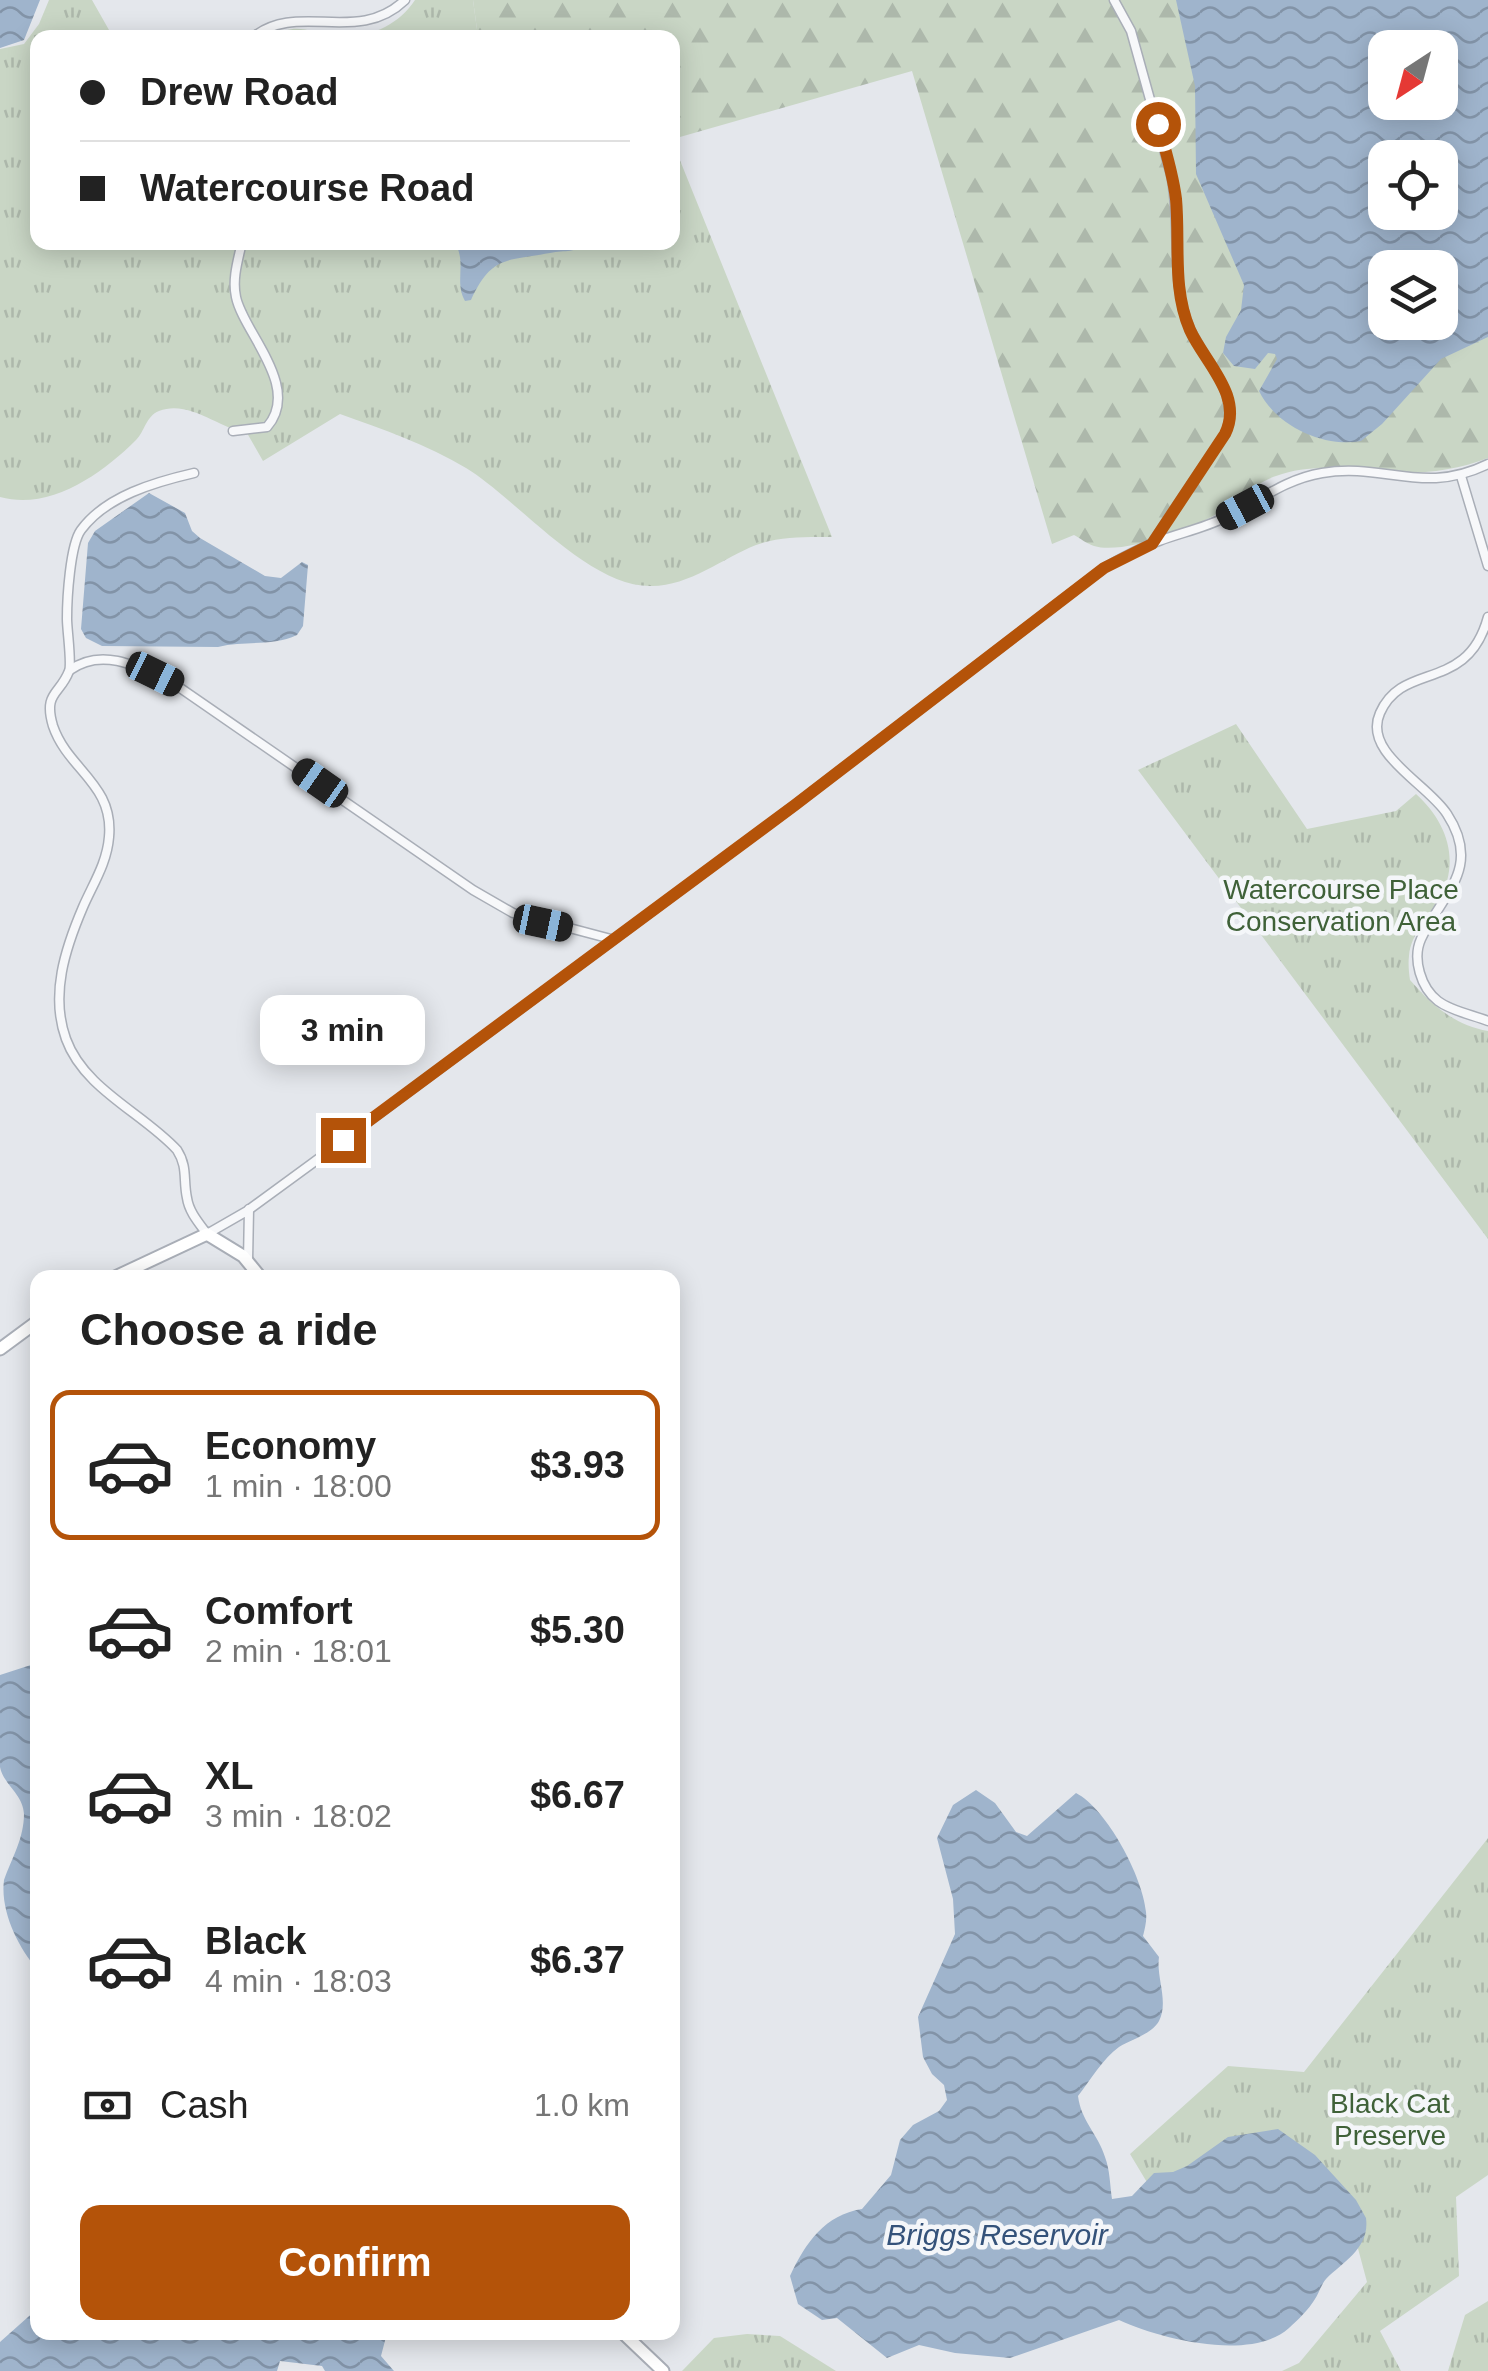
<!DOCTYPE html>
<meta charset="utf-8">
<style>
:root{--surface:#fff;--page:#f6f6f6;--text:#222;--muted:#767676;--line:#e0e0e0;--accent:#b45309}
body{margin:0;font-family:Helvetica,sans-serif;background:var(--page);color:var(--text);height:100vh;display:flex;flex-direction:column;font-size:38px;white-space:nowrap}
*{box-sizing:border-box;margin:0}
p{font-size:32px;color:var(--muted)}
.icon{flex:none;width:55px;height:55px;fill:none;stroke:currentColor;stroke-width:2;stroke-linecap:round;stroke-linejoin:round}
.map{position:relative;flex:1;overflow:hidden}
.panel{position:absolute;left:30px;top:1270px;width:650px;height:1070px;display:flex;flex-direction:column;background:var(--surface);border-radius:20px;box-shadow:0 5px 25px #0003}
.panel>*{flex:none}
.guide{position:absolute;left:30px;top:30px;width:650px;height:220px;border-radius:20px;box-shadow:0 5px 25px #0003;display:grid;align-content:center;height:220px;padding:0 50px;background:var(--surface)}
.needle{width:65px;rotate:216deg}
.fabs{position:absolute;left:1368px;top:30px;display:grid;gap:20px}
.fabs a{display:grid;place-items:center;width:90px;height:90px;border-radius:20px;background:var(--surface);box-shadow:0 5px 25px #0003;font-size:50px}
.end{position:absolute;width:45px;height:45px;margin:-22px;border:12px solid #b45309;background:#fff;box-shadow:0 0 0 5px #fff}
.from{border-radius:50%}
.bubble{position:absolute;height:70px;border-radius:20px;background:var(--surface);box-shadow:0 5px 25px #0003;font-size:32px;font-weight:700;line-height:70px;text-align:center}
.car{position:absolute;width:30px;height:60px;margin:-30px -15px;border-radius:12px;box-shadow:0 0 8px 2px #0007;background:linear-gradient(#222 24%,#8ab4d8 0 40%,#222 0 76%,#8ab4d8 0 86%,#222 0)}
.guide b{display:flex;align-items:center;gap:35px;height:95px;font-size:38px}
.guide b+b{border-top:2px solid var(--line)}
.guide i{width:25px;height:25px;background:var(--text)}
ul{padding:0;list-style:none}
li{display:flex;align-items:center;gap:30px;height:150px;margin:0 20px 15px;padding:0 30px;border:5px solid transparent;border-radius:20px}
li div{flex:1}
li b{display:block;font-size:38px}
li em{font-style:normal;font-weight:700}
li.selected{border-color:var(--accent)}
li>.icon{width:90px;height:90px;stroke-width:1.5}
h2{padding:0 50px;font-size:45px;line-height:120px}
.pay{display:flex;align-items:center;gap:25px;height:110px;padding:0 50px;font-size:38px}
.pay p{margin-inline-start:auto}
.cta{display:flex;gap:20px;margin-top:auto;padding:20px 50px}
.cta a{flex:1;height:115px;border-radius:20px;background:var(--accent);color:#fff;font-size:40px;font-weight:700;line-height:115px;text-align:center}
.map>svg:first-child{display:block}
</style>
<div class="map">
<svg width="1488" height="2371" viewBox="0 0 1488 2371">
<defs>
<pattern id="forest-firs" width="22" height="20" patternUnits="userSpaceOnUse" patternTransform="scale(2.5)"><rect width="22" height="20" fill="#c9d6c5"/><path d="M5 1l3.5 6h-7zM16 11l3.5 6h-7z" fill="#adb8ab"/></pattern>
<pattern id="park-tufts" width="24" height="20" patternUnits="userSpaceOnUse" patternTransform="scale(2.5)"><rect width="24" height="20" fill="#c9d6c5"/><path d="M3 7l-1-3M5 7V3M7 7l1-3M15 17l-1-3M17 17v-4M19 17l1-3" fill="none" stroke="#adb8ab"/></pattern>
<pattern id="water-waves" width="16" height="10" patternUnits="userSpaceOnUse" patternTransform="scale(2.5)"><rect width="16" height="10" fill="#9fb4cc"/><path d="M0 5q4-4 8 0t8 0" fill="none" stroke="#8293a7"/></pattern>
</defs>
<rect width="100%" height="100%" fill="#e4e7ec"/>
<path fill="url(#forest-firs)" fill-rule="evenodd" d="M 473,0 L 1488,0 L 1488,458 C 1455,471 1417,475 1382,472 C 1346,469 1311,463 1276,476 C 1253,484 1238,500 1218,513 C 1192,529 1123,555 1094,546 C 1087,544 1080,538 1074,535 L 1052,544 L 912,71 L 673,139 L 672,38 L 478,37 ZM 1385,48 L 1440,48 L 1440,102 L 1385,102 ZM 1385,158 L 1440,158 L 1440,212 L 1385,212 ZM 1385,268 L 1440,268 L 1440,322 L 1385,322 Z"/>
<g fill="url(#park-tufts)">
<path d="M 49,0 L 92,0 L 113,37 L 38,38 L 38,242 L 672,242 L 673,143 L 832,537 C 807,537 780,536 756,545 C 723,558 688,587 650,586 C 587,586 517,499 466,468 C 428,445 382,429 340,414 L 263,461 L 247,433 C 220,429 189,399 159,411 C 146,416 145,431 136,440 C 102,474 50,511 0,497 L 0,49 L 24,44 L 39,24 Z"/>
<path d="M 415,0 L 473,0 L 478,37 L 274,37 C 295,21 310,33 333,35 C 366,40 397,27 415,0 Z"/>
<path d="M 1236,724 L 1307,829 L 1396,811 L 1416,794 C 1447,822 1461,861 1439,900 C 1428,919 1411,933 1409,956 C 1408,964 1409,973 1410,980 C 1432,1005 1454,1025 1488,1031 L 1488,1239 L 1138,770 Z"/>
<path d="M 1488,1838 L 1488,2175 L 1456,2197 L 1459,2276 L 1380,2331 L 1401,2371 L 1282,2371 L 1299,2363 L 1367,2282 L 1349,2215 L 1151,2189 L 1130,2154 L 1228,2066 L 1304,2072 Z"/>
<path d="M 1488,2301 L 1488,2371 L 1448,2371 L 1465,2315 Z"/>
<path d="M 747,2334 L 780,2336 L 836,2371 L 682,2371 L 714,2338 Z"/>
</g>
<g fill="url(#water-waves)" fill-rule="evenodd">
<path d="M 0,0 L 40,0 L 24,40 L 0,48 Z"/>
<path d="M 1176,0 L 1488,0 L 1488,337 L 1441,359 L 1382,424 L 1361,441 C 1324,448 1276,426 1259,391 L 1277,359 L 1275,354 L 1268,353 L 1255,369 L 1234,366 L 1223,353 L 1226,337 L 1241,310 L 1244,285 L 1196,174 L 1195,86 ZM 1385,48 L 1440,48 L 1440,102 L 1385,102 ZM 1385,158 L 1440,158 L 1440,212 L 1385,212 ZM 1385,268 L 1440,268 L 1440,322 L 1385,322 Z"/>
<path d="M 455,243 L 589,243 C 575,253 566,250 550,253 C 506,261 491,256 471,300 L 465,301 C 454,282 467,263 455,243 Z"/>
<path d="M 149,493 L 185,513 L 192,531 L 200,538 L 265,576 L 281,578 L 302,562 L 308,565 L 303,626 L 297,635 C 272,647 245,640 218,647 L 102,646 L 86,638 L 81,629 L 88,543 L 95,531 Z"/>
<path d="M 37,1663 L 38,1663 L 37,1969 C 18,1947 0,1911 4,1880 C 12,1858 24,1838 24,1814 C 23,1794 3,1784 0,1767 C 0,1738 0,1704 0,1675 Z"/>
<path d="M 976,1790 L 995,1803 L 1016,1832 L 1027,1836 L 1076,1793 C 1107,1809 1143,1877 1146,1912 C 1147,1920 1145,1928 1143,1936 L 1159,1957 C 1156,1978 1169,2001 1159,2021 C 1152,2034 1132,2039 1119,2047 C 1103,2058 1090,2081 1078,2096 C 1081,2121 1098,2134 1105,2157 C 1110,2170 1110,2186 1112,2199 L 1132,2196 L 1154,2173 L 1173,2172 L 1187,2166 L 1228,2137 L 1278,2129 L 1315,2155 L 1356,2200 L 1366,2218 C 1370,2248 1344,2261 1326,2279 C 1321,2285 1319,2293 1315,2299 C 1309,2309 1298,2320 1289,2328 C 1251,2362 1160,2339 1119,2320 L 1010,2358 L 955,2353 L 919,2345 L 887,2358 L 837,2318 L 822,2320 L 798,2304 L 790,2276 C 806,2242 825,2215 862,2209 L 891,2175 L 900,2140 L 913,2125 L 939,2111 L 947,2100 L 944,2085 L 932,2074 L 923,2057 L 918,2017 L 955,1934 L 953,1899 L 937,1838 L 953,1805 Z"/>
<path d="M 37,2309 L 38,2332 L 387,2333 L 381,2356 L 394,2371 L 325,2371 L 322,2366 L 280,2361 L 277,2371 L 0,2371 L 0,2342 Z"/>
</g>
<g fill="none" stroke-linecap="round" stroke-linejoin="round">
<defs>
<g id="street">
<path d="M 1114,0 L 1131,31 L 1171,175 C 1182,226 1169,281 1190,329 C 1205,363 1243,395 1225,434 L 1152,543"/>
<path d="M 252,38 C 298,0 357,46 405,0"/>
<path d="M 233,431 L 267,427 C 302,387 243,332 236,297 C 232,279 238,260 242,242"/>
<path d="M 194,473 C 155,482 106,496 81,530 C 70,545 67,599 67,619 C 67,630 72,664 69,671 C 60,695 43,692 53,726 C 68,770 114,784 109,837 C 107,863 93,884 83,907 C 65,949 50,995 66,1039 C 84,1089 143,1113 177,1150 C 188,1167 183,1180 187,1198 C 189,1212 199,1223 207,1234 L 247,1211 L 314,1162 L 795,805 L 1104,568 C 1122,558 1139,548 1159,541 C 1180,533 1204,528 1224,518 C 1257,502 1285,479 1322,473 C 1384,462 1423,496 1488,464"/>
<path d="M 1461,476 L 1488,566"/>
<path d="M 1488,617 C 1467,694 1403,660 1380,713 C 1362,753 1428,784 1447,814 C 1483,869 1441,895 1421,939 C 1412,959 1421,988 1438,1001 C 1451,1011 1473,1015 1488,1021"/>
<path d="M 70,670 C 103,646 141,668 173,683 L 473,890 L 513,913 L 611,939"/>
<path d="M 248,1261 L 249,1209"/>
</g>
<g id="secondary">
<path d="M 113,1278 L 207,1234 L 243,1256 L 261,1278"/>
<path d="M 0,1349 L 38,1321"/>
<path d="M 622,2332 L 663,2371"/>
</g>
</defs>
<use href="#street" stroke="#a9aeb7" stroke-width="11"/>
<use href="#secondary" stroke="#a9aeb7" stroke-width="15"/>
<use href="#street" stroke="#f7f8fa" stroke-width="8"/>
<use href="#secondary" stroke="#fff" stroke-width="11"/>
</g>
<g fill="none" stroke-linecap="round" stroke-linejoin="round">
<path stroke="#b45309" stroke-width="12" d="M 343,1140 L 795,805 L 1104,568 L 1152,544 L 1225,434 C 1244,396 1205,363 1190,330 C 1172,289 1180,242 1176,199 C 1173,174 1165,148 1158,124"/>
</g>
<g text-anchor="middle" stroke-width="9" stroke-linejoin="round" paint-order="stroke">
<g font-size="28" fill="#3f6138" stroke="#f4f6f9">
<text x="1341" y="899">Watercourse Place<tspan x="1341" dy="32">Conservation Area</tspan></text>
<text x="1390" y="2113">Black Cat<tspan x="1390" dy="32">Preserve</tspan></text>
</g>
<g font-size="30" font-style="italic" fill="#34527a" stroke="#f4f6f9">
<text x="997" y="2245">Briggs Reservoir</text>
</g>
</g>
</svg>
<div class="fabs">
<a><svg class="needle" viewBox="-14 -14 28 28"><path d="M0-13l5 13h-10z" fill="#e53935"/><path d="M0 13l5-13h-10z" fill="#767676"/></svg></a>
<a><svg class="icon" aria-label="locate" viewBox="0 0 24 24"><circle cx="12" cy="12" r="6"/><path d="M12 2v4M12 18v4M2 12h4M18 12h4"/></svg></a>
<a><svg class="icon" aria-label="layers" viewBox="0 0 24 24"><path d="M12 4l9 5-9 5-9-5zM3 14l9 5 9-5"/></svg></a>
</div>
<i class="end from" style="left:1158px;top:124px"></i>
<i class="end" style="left:343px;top:1140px"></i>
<div class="bubble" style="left:260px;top:995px;width:165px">3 min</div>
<i class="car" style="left:1245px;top:507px;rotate:242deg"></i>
<i class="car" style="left:155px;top:674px;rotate:116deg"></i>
<i class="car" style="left:320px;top:783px;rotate:305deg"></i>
<i class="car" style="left:543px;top:923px;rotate:102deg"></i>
<div class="guide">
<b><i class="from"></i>Drew Road</b>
<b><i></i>Watercourse Road</b>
</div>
<section class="panel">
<h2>Choose a ride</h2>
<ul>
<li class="selected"><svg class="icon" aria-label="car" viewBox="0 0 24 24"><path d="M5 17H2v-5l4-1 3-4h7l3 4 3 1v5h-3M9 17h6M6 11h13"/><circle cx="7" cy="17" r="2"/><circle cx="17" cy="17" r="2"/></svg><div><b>Economy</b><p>1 min · 18:00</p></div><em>$3.93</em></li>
<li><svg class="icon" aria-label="car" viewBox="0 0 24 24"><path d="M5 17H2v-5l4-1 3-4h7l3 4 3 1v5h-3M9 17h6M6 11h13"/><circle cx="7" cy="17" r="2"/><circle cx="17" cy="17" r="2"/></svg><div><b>Comfort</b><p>2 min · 18:01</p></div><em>$5.30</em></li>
<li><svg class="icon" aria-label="car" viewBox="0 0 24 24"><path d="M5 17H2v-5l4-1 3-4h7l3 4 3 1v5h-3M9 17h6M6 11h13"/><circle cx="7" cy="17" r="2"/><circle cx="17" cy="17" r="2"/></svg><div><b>XL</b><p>3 min · 18:02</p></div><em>$6.67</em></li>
<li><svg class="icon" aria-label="car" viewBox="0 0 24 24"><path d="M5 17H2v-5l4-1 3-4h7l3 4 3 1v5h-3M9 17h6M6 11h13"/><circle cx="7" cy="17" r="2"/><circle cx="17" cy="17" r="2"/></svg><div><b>Black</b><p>4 min · 18:03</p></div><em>$6.37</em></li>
</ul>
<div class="pay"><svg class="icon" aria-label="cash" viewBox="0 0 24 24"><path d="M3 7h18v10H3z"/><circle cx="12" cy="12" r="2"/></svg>Cash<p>1.0 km</p></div>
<div class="cta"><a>Confirm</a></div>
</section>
</div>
